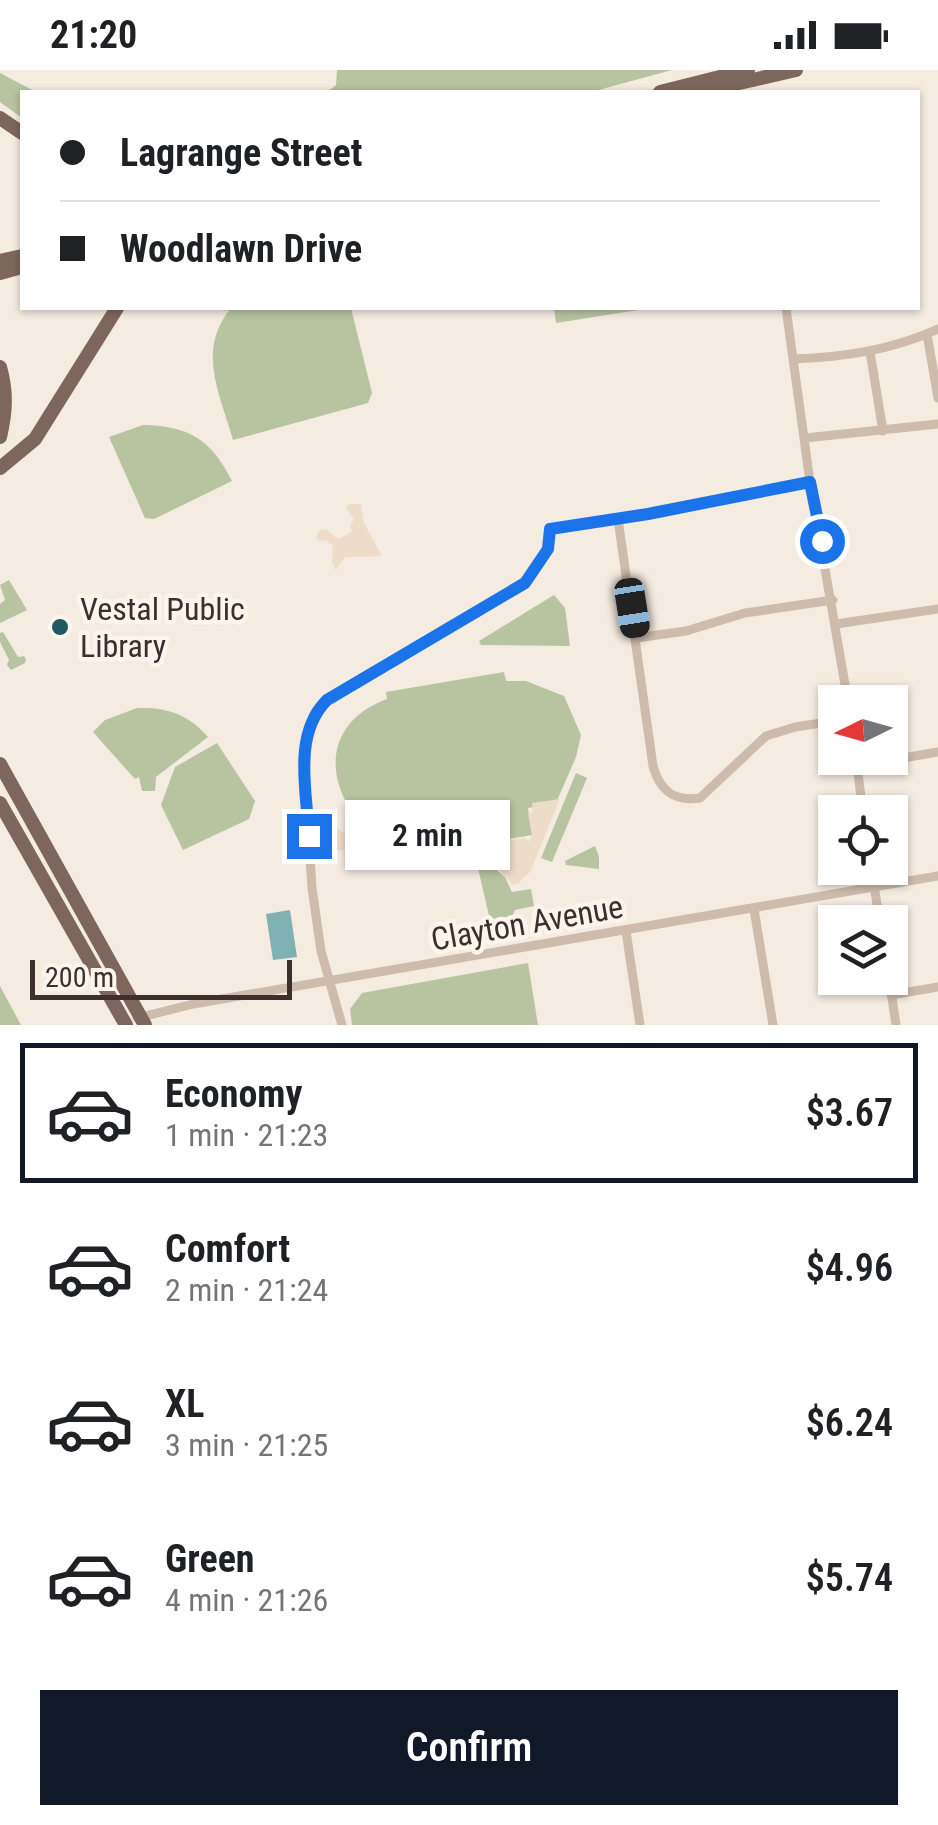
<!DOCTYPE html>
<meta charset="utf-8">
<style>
:root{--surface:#fff;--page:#f6f6f6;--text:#202124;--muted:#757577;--line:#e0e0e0;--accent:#111827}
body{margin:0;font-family:"Roboto Condensed",sans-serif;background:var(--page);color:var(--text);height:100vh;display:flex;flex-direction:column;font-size:38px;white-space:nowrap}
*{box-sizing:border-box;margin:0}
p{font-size:32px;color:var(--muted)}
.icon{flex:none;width:55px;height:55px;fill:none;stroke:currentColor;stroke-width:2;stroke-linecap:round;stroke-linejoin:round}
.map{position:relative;height:955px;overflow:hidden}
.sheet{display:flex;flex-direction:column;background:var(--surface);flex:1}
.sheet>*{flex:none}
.guide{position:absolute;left:20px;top:20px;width:900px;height:220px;border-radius:0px;box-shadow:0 2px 8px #0004;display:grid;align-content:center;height:220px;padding:0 40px;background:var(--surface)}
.needle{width:65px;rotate:265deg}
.fabs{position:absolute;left:818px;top:615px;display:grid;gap:20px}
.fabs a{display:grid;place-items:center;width:90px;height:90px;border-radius:0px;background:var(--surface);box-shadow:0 2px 8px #0004;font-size:50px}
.scale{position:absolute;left:30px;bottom:25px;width:262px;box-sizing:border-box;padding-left:10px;border:5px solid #3b302b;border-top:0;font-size:28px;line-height:35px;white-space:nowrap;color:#3b302b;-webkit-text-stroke:8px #fbf5ee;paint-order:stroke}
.end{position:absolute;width:45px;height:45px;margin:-22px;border:12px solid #1a73e8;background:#fff;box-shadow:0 0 0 5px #fff}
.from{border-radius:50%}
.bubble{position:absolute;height:70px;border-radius:0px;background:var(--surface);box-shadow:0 2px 8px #0004;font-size:32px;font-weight:600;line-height:70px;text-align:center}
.car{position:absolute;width:30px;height:60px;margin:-30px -15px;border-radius:12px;box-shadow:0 0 8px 2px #0007;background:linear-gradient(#222 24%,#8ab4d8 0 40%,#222 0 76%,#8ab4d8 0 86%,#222 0)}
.guide b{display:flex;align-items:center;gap:35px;height:95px;font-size:38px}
.guide b+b{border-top:2px solid var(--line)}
.guide i{width:25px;height:25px;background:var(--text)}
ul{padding:18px 0 0;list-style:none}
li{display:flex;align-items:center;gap:30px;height:140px;margin:0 20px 15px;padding:0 20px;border:5px solid transparent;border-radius:0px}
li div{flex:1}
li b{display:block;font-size:38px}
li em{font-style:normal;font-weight:600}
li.on{border-color:var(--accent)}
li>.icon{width:90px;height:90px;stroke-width:1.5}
.action{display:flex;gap:20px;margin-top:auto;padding:20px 40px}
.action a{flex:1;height:115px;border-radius:0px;background:var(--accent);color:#fff;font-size:40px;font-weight:600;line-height:115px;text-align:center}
.status{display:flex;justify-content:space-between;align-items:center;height:70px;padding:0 50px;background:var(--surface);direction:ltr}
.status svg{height:28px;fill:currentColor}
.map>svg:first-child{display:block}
</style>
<div class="status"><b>21:20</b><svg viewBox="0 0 49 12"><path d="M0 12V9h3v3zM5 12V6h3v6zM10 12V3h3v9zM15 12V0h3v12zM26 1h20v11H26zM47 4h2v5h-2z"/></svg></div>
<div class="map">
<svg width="938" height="955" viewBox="0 0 938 955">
<rect width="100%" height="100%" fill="#f4ebe1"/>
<g fill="#b8c4a0">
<path d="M 337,0 L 672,0 L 591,22 L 327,22 L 336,15 Z"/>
<path d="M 0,3 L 36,22 L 22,22 L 22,48 L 0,32 Z"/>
<path d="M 231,238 L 351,238 L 372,323 L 368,333 L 233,370 C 220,324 196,280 231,238 Z"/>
<path d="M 554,238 L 651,238 L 556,253 Z"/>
<path d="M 143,355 C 190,356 211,370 232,411 L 154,449 L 145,448 L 109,367 Z"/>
<path d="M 9,510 L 27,540 L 0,553 L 0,534 L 5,530 L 0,515 Z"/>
<path d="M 554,525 L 565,538 L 570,576 L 481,575 L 479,571 Z"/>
<path d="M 3,562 L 18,587 L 24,586 L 26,589 L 25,593 L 11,600 L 7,595 L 9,590 L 0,572 L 0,563 Z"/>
<path d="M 504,602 L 506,611 L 526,611 L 564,626 L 581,665 L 576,687 L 556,733 L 528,738 L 532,765 L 413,786 L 407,753 L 366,760 C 323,714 322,653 387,629 L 386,622 Z"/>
<path d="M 137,638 C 166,637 189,644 208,667 L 156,707 L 155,721 L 142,721 L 139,707 L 135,709 L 93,662 L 105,650 Z"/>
<path d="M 217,673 L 255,731 L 249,749 L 183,780 L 161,735 L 175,697 Z"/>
<path d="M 576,703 L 587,708 L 552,792 L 541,788 Z"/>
<path d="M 595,776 L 599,787 L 599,799 L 566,795 L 565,791 Z"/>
<path d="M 493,797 L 505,807 L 512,822 L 531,819 L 534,836 L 515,840 L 512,846 L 495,849 L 489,846 L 478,798 Z"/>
<path d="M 528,893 L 538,955 L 352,955 L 350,939 L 362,923 Z"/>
<path d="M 0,916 L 21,955 L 0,955 Z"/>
</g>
<g fill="#ecdcc8">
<path d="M 349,434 L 361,434 L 364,453 L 382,486 L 345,487 L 336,500 L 332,493 L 333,476 L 326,470 L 318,471 L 316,467 L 320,460 L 326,459 L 338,469 L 352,462 L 350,455 L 354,450 L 346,437 Z"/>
<path d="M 560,729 L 530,802 L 518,813 L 512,815 L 498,797 L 494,782 L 464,787 L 464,780 L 493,773 L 525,768 L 529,772 L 532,765 L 528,744 L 533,742 L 532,733 Z"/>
<path d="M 334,756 L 356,772 L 363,763 L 404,757 L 405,764 L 409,764 L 413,786 L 410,787 L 402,778 L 380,781 L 370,778 L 331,781 L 327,778 L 324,758 Z"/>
</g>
<path fill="#7fb0b2" d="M 290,840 L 297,887 L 273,890 L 266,844 Z"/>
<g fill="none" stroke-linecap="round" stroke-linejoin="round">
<g stroke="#cdbbac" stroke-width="9">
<path d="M 786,238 L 810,412 L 848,632"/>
<path d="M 927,264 L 938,328"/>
<path d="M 870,282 L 883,361"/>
<path d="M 794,289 C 845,287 891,280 938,259"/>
<path d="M 805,368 L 938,354"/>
<path d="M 618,449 L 653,696 C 660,721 674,732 700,728 L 766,666 L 795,657 L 835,651"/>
<path d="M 836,554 L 938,539"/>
<path d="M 636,568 L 686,561 L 745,543 L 833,530"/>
<path d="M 856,688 L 863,742"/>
<path d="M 857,696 L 938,682"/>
<path d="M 871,798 L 880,852"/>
<path d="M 754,839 L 773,955"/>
<path d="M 626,861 L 640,955"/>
<path d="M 889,908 L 896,955"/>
<path d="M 891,925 L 938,917"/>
<path d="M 137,948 L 193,934 L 938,806"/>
<path d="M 342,955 L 321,881 L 312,818 L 305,708 L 308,659 L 315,642 L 327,630 L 525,513 L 548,479 L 550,459 L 648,444 L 810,412"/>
</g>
<g stroke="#7d675c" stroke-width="14">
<path d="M 660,22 L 748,0"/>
<path d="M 700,22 L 796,0"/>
<path d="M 0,48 L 22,63"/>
<path d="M 0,191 L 22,186"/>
<path d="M 0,203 L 22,197"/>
<path d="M 0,297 C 7,322 6,342 0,367"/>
<path d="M 0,398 L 35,369 L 117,238"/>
<path d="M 0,694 L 145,955"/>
<path d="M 0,733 L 126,955"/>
</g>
</g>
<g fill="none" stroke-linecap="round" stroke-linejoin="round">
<path stroke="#1a73e8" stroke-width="12" d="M 309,766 C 307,722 292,665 327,630 L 525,513 L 548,479 L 550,459 L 648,444 L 810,412 L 822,471"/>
</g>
<circle fill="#1f5a5e" stroke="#fbf5ee" stroke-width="4" cx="60" cy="557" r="10"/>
<g text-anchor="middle" stroke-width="9" stroke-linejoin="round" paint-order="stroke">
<g font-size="32" fill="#3b302b" stroke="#fbf5ee" text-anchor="start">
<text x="80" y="550">Vestal Public<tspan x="80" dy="37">Library</tspan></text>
</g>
<g font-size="32" fill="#3b302b" stroke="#fbf5ee">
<text transform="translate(527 853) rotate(-10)" y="11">Clayton Avenue</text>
</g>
</g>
</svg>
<div class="fabs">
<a><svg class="needle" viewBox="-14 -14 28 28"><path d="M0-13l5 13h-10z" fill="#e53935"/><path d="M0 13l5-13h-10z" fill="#757577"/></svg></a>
<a><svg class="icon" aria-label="locate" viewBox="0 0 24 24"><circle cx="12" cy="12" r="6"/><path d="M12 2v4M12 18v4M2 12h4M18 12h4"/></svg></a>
<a><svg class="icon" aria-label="layers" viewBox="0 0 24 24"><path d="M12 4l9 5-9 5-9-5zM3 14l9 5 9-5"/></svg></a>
</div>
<div class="scale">200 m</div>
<i class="end from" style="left:822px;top:471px"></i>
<i class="end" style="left:309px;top:766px"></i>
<div class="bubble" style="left:345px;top:730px;width:165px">2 min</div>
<i class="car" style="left:632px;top:538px;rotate:171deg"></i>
<div class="guide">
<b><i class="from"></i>Lagrange Street</b>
<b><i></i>Woodlawn Drive</b>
</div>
</div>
<section class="sheet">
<ul>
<li class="on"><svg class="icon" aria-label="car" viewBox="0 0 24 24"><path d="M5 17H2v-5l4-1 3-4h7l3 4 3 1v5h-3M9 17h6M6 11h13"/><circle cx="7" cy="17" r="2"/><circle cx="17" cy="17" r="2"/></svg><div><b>Economy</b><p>1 min · 21:23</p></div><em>$3.67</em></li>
<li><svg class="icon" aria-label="car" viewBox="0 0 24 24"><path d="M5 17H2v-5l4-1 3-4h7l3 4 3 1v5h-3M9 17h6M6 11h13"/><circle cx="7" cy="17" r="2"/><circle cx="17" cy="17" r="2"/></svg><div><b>Comfort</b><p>2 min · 21:24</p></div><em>$4.96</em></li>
<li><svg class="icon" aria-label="car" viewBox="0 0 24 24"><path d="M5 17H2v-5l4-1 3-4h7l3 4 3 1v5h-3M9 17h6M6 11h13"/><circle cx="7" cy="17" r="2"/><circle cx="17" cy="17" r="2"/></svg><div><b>XL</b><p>3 min · 21:25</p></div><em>$6.24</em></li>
<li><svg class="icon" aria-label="car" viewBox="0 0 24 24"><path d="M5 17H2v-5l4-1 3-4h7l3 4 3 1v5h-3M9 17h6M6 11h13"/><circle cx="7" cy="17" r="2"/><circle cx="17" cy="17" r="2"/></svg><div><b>Green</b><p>4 min · 21:26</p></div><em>$5.74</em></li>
</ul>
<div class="action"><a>Confirm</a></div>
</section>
